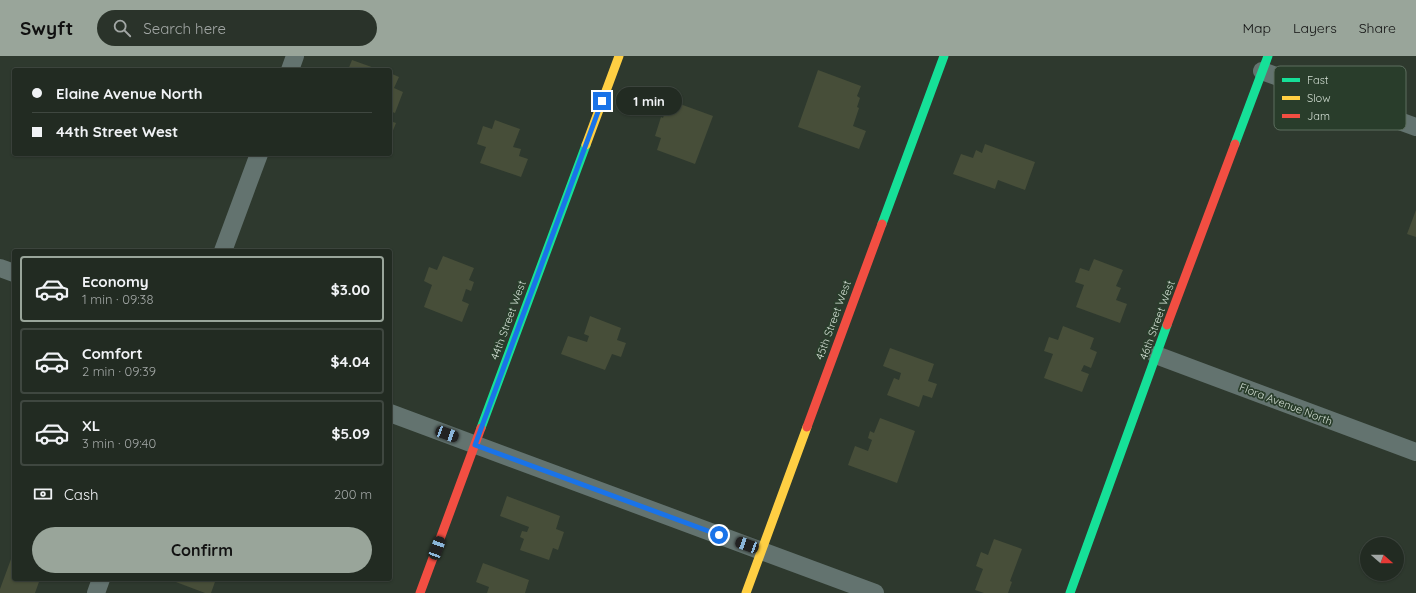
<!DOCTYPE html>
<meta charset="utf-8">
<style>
:root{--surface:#222b22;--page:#2a332a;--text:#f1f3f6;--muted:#a2a7a5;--line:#3f4740;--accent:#99a59a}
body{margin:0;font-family:Quicksand,sans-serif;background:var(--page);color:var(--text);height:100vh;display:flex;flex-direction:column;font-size:15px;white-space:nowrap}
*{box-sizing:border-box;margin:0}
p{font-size:13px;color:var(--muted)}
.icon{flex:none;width:22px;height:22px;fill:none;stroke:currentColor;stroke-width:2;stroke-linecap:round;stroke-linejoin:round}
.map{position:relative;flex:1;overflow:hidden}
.side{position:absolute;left:12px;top:193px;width:380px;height:332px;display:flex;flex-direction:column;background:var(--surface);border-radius:4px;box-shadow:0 1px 3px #0004,0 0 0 1px var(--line)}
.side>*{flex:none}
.top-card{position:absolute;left:12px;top:12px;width:380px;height:88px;border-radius:4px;box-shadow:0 1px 3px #0004,0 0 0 1px var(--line);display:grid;align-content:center;height:88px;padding:0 20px;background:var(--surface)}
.needle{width:26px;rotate:110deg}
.buttons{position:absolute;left:1360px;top:481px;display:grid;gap:8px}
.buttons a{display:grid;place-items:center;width:44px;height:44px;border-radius:50%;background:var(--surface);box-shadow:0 1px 3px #0004,0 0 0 1px var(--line);font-size:20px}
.end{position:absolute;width:18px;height:18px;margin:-9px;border:5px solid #1a73e8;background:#fff;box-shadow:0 0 0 2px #fff}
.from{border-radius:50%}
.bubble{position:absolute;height:28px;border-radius:14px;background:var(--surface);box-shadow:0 1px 3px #0004,0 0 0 1px var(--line);font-size:13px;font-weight:800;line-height:28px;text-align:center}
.car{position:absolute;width:12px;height:24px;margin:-12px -6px;border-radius:5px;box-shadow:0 0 3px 1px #0007;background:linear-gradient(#222 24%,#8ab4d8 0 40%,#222 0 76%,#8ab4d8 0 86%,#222 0)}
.top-card b{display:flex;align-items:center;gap:14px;height:38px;font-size:15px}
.top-card b+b{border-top:1px solid var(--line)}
.top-card i{width:10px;height:10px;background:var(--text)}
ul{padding:7px 0 0;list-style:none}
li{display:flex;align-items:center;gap:12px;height:66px;margin:0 8px 6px;padding:0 12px;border:2px solid var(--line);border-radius:4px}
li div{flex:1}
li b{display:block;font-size:15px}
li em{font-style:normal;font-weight:800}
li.selected{border-color:var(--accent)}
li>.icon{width:36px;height:36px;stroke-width:1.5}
.pay{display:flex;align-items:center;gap:10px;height:44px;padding:0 20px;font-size:15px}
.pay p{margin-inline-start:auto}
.button{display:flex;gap:8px;margin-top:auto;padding:8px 20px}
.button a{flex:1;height:46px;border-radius:24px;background:var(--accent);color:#111;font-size:16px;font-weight:800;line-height:46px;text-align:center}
header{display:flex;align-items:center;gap:24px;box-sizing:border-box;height:56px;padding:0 20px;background:var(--accent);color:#111}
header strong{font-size:19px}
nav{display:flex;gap:22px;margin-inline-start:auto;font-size:14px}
.search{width:280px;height:36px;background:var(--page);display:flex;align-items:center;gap:10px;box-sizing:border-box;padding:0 14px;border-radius:22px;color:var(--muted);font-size:15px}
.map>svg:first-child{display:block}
</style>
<header>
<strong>Swyft</strong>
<div class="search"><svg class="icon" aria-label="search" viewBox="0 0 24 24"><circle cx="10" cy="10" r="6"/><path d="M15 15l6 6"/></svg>Search here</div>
<nav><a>Map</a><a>Layers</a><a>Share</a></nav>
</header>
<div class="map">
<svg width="1416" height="537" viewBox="0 0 1416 537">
<rect width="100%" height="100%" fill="#2e392e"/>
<g fill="#474e39">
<path d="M 352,4 L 380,14 L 348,14 Z"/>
<path d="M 818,14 L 861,30 L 857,40 L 860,42 L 857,51 L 859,52 L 853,70 L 866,75 L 859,93 L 798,71 Z"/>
<path d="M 390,17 L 399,21 L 394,32 L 403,36 L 395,57 L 390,55 Z"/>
<path d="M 669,44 L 713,60 L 695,108 L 657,94 L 661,82 L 655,80 L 661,61 L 663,62 Z"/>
<path d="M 495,64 L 520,73 L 513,91 L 521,93 L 519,100 L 528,103 L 521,121 L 480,107 L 486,91 L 477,88 L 483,70 L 492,73 Z"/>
<path d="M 390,65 L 396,67 L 390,82 Z"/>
<path d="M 985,88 L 1035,106 L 1025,134 L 998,124 L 995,133 L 953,118 L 961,98 L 973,102 L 976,94 L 982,97 Z"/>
<path d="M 1416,154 L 1416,181 L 1407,178 Z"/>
<path d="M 443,200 L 474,212 L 469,224 L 474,226 L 471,235 L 466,233 L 462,245 L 469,248 L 462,266 L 424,251 L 432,229 L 424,225 L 429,211 L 437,214 Z"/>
<path d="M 1094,203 L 1123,214 L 1116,230 L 1121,232 L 1116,244 L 1127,248 L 1120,267 L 1076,251 L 1084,229 L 1075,226 L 1080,212 L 1089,215 Z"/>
<path d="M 590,260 L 621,272 L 617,284 L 626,287 L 621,301 L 612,298 L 605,314 L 561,298 L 568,280 L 587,286 L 589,280 L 584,278 Z"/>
<path d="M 1063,270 L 1094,282 L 1090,293 L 1097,296 L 1091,312 L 1084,309 L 1081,315 L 1089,318 L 1082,336 L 1044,322 L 1053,298 L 1044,295 L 1049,281 L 1058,284 Z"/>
<path d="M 890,292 L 934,308 L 928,325 L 937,328 L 932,342 L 923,339 L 919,351 L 887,339 L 894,322 L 899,324 L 901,317 L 883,310 Z"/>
<path d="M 880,362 L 915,375 L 897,427 L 848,409 L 855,390 L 868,395 L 872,384 L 868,382 L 870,375 L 874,377 Z"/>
<path d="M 507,440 L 560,460 L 556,473 L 564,476 L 558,494 L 553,492 L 549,504 L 520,494 L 524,483 L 520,481 L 522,475 L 527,476 L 529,471 L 500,460 Z"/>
<path d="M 994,483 L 1022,493 L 1010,525 L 1012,526 L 1008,537 L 984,537 L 975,534 L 983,513 L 976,510 L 981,496 L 988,499 Z"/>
<path d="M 14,495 L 14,523 L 40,523 L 35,537 L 0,537 L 0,533 Z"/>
<path d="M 483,507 L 529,524 L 525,537 L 487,537 L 489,531 L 476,526 Z"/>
<path d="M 168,523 L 216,523 L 211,537 L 205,537 Z"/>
</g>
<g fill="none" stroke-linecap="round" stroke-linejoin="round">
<g stroke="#63736f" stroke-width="18">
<path d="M 290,14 L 295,0"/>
<path d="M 1262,15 L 1416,71"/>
<path d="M 223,195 L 259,98"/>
<path d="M 0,212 L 14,217"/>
<path d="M 1156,299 L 1416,396"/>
<path d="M 390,357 L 875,537"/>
<path d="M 96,537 L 101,523"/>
</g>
<g stroke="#16e098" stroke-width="9">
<path d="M 1235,88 L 1268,0"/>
<path d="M 882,168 L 944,0"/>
<path d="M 481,372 L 586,89"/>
<path d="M 1070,537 L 1167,269"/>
</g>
<g stroke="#ffcf43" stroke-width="9">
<path d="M 586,89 L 619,0"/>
<path d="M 746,537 L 807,371"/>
</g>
<g stroke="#f24e42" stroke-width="9">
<path d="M 1167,269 L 1235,88"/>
<path d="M 807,371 L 882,168"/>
<path d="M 420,537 L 481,372"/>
</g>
</g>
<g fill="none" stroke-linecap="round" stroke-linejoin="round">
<path stroke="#1a73e8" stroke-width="5" d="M 602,45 L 475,389 L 719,479"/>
</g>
<g text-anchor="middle" stroke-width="3.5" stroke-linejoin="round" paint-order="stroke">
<g font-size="11" fill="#d3dfd4" stroke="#293d2b">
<text transform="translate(508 264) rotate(-70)" y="4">44th Street West</text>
<text transform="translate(833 264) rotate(-70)" y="4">45th Street West</text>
<text transform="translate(1157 264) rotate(-70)" y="4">46th Street West</text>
<text transform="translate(1286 348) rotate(21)" y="4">Flora Avenue North</text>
</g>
</g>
<rect x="1274" y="10" width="132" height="64" rx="6" fill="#293d2b" stroke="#5c6e5e" stroke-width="1"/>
<rect x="1282" y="22" width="18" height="4" fill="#16e098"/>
<rect x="1282" y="40" width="18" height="4" fill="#ffcf43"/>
<rect x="1282" y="58" width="18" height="4" fill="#f24e42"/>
<g font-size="11" fill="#d3dfd4">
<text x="1307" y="28">Fast</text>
<text x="1307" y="46">Slow</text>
<text x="1307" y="64">Jam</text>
</g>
</svg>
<div class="buttons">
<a><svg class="needle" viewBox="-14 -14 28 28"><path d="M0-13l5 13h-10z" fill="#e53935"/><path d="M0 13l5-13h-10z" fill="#a2a7a5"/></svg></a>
</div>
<i class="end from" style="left:719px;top:479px"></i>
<i class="end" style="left:602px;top:45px"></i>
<div class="bubble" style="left:616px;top:31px;width:66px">1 min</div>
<i class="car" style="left:447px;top:378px;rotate:110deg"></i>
<i class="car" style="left:747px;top:489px;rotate:290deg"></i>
<i class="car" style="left:437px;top:492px;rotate:20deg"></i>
<div class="top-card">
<b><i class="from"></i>Elaine Avenue North</b>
<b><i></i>44th Street West</b>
</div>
<section class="side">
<ul>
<li class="selected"><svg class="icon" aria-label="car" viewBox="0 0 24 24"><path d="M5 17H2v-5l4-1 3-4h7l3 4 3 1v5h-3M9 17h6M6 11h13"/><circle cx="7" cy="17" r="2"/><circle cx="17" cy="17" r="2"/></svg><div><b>Economy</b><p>1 min · 09:38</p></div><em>$3.00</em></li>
<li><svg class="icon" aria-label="car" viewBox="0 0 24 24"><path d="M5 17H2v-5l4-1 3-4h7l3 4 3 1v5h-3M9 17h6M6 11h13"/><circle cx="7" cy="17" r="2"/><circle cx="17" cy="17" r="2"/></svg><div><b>Comfort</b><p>2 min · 09:39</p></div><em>$4.04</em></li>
<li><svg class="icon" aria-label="car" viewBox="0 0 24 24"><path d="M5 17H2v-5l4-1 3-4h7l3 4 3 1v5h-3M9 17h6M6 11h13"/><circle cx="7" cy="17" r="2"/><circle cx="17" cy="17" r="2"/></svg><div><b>XL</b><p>3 min · 09:40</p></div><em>$5.09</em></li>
</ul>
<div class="pay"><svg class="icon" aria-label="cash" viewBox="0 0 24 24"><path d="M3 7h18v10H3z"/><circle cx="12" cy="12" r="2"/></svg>Cash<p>200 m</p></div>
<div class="button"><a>Confirm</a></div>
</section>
</div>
